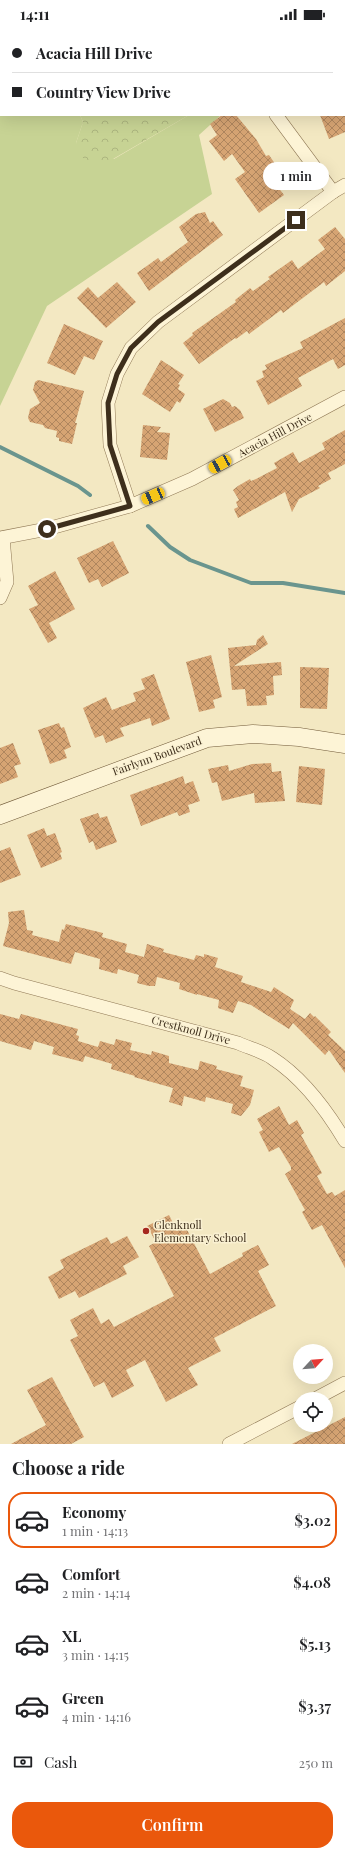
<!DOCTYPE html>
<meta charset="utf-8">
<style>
:root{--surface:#fff;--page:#f6f6f6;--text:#202124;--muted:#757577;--line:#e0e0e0;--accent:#ea580c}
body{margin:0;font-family:"Playfair Display",serif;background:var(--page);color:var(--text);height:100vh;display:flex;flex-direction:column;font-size:15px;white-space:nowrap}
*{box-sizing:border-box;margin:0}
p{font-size:13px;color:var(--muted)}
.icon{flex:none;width:22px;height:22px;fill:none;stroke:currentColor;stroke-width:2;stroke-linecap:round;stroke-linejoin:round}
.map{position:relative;height:1416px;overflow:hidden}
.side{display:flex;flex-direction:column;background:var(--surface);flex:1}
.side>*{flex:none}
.banner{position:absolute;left:0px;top:0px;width:345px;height:88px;box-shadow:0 4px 16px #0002;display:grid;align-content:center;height:88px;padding:0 12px;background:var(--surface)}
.needle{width:26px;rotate:64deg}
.controls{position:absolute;left:293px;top:1316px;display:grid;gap:8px}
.controls a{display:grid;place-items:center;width:40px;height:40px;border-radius:50%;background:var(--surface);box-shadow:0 4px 16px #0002;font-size:20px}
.end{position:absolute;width:18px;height:18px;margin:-9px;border:5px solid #3e2f1c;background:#fff;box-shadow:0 0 0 2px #fff}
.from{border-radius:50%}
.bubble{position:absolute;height:28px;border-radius:14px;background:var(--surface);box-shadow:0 4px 16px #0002;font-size:13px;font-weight:600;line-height:28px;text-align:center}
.car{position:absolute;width:12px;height:24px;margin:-12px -6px;border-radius:5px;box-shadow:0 0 3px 1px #0007;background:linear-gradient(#f5c518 24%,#345 0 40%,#f5c518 0 76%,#345 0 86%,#f5c518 0)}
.banner b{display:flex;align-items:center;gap:14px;height:38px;font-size:15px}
.banner b+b{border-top:1px solid var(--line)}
.banner i{width:10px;height:10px;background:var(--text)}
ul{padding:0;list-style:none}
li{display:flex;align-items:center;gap:12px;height:56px;margin:0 8px 6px;padding:0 4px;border:2px solid transparent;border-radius:16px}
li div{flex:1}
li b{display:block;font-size:15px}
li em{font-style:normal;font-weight:600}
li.on{border-color:var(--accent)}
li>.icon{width:36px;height:36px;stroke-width:1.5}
h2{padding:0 12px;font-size:18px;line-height:48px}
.pay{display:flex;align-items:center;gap:10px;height:44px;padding:0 12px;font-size:15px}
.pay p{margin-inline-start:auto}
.cta{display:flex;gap:8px;margin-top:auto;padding:8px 12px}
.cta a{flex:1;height:46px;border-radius:16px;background:var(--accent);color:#fff;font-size:16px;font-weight:600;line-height:46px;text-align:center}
.status{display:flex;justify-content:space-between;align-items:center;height:28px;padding:0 20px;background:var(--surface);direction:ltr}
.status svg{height:11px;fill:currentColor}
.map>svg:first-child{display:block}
</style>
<div class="status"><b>14:11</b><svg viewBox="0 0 49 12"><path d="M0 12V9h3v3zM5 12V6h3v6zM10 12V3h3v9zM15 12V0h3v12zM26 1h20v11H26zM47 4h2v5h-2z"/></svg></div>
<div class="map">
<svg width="345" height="1416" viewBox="0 0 345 1416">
<defs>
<pattern id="park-crowns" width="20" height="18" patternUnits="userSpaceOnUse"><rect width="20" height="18" fill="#c7d394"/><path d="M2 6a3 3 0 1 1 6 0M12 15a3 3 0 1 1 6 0" fill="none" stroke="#acb57f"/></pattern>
<pattern id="building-cross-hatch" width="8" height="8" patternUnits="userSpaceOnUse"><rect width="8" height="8" fill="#d6a473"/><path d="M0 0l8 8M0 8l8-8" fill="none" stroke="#af865e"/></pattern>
</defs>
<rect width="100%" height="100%" fill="#f3e8c2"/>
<g fill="#c7d394">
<path d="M 202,0 L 345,0 L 345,49 L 344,1 Z"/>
<path d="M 0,49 L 1,87 L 80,87 L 83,94 L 76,115 L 114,131 L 189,87 L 221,87 L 199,107 L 212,166 L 47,278 L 0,378 Z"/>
</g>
<g fill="url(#park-crowns)">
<path d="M 0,0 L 156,0 L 157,1 L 1,1 L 0,49 Z"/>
<path d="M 80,87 L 189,87 L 113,131 L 86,136 L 76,115 L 83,94 Z"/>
</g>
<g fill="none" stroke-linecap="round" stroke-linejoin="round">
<g stroke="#6a958e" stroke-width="4">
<path d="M 0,419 L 78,458 L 90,467"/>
<path d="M 148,498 L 170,519 L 190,532 L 251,555 L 283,555 L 345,565"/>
</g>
</g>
<g fill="url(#building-cross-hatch)">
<path d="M 222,87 L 236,87 L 256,111 L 266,128 L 269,127 L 280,143 L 271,150 L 284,167 L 259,185 L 235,151 L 245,144 L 232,126 L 224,133 L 209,113 L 217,107 L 210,96 Z"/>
<path d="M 320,87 L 345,87 L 345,104 L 329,111 Z"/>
<path d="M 205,184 L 210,195 L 213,193 L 223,207 L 149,263 L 137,245 L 158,230 L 161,234 L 188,214 L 179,199 L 196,186 Z"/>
<path d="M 335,199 L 345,211 L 345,243 L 326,258 L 324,254 L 283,285 L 281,282 L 249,306 L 247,303 L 236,311 L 235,310 L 199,336 L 183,315 L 193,307 L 192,305 L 236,274 L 235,272 L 250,260 L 253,263 L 270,251 L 268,249 L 292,232 L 298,241 L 325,221 L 318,212 Z"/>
<path d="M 117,254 L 136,274 L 106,300 L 77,270 L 88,259 L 98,270 Z"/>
<path d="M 345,290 L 345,337 L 338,341 L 333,331 L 298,350 L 302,358 L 268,377 L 256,353 L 264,349 L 262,343 L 267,341 L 265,337 L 303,320 L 300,314 Z"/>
<path d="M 64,296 L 103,313 L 94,332 L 84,328 L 75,347 L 47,335 Z"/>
<path d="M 161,332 L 184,347 L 178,356 L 180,357 L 178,361 L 185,366 L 180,375 L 177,373 L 170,384 L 142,366 Z"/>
<path d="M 38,352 L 84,363 L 76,392 L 75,395 L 77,395 L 72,416 L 59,413 L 59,410 L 56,409 L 57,403 L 45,400 L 43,397 L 30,394 L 28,390 L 30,381 L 40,375 L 33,362 L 35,354 Z"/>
<path d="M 223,371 L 230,375 L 232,379 L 235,378 L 240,382 L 244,390 L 215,404 L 203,381 Z"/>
<path d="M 143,397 L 161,399 L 157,404 L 170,405 L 167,432 L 140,429 Z"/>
<path d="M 345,402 L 345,436 L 328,445 L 331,451 L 318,458 L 320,460 L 299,471 L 292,484 L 285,464 L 238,490 L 234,481 L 238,479 L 236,474 L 239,472 L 233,462 L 238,458 L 250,451 L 251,453 L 256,451 L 277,440 L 274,435 L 293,424 L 299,435 L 325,421 L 322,415 Z"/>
<path d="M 113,513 L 129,545 L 102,559 L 98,551 L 89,555 L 77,530 Z"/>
<path d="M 55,543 L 75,581 L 49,595 L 57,610 L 48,615 L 29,581 L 38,577 L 28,558 Z"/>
<path d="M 263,607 L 268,616 L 234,638 L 281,634 L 282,647 L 273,648 L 274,667 L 266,668 L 267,677 L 247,678 L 245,661 L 232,662 L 228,620 L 256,617 L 257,612 Z"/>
<path d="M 211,627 L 222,669 L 213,672 L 215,680 L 199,684 L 186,634 Z"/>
<path d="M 300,639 L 329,640 L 327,681 L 300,680 Z"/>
<path d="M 154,646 L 170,691 L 152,698 L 150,690 L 120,700 L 124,708 L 106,715 L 103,707 L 95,710 L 83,680 L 106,669 L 112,682 L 136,673 L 133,665 L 145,661 L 141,651 Z"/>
<path d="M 59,695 L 61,700 L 64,699 L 71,719 L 64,722 L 67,730 L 50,736 L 38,702 Z"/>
<path d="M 13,715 L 21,736 L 14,738 L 18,749 L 0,756 L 0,720 Z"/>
<path d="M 271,735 L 272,744 L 281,743 L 285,773 L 255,775 L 254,765 L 222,773 L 217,754 L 212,755 L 208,741 L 228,737 L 229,743 L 252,736 Z"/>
<path d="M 299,738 L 325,741 L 322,777 L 296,774 Z"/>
<path d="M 183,748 L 185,756 L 193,753 L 200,773 L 188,777 L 190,784 L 179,788 L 177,784 L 141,798 L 130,767 Z"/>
<path d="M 98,785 L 100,790 L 107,788 L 117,814 L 96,822 L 93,813 L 89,815 L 80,791 Z"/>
<path d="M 44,800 L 47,808 L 55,805 L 62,824 L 60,825 L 62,831 L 41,840 L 27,807 Z"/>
<path d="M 10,819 L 21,847 L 0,855 L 0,823 Z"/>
<path d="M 24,882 L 27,902 L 33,903 L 32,907 L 59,914 L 62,901 L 64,902 L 66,896 L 103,905 L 102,909 L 127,916 L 125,924 L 144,929 L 147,916 L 164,921 L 163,924 L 194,932 L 196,927 L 204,929 L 204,926 L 218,930 L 215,939 L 243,948 L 241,954 L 271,964 L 274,959 L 294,972 L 290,981 L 305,991 L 310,985 L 314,989 L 315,988 L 331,1004 L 328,1007 L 345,1023 L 345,1045 L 329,1022 L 325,1027 L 293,995 L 289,1001 L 251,977 L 238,973 L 233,985 L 218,980 L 219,972 L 197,966 L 197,967 L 179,961 L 180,955 L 157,949 L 155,958 L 149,958 L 137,955 L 139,947 L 118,941 L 117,946 L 99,941 L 100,931 L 75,924 L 71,936 L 3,918 L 9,895 L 8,884 Z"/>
<path d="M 0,986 L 19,991 L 21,986 L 78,1001 L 76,1007 L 79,1008 L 78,1013 L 98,1019 L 100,1013 L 114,1017 L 116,1011 L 132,1015 L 130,1022 L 151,1027 L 152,1023 L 169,1028 L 169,1035 L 198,1042 L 200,1033 L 217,1038 L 216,1041 L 243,1048 L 240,1058 L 254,1062 L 250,1077 L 241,1088 L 231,1085 L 233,1076 L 206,1069 L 205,1074 L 184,1068 L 182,1078 L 169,1074 L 173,1060 L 134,1049 L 135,1048 L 111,1041 L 112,1036 L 109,1035 L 85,1028 L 83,1034 L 52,1026 L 54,1019 L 34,1013 L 31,1022 L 0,1013 Z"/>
<path d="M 279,1078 L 289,1097 L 297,1092 L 304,1105 L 301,1107 L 322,1145 L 317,1148 L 327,1166 L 332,1164 L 335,1168 L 345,1162 L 345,1240 L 322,1197 L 312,1202 L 302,1184 L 305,1182 L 285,1146 L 291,1142 L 291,1139 L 279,1119 L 269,1124 L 259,1104 L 263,1102 L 257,1091 Z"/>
<path d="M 169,1187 L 177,1203 L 185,1198 L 210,1246 L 243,1228 L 242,1225 L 258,1217 L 269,1237 L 258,1243 L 276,1278 L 214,1310 L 221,1323 L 188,1340 L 198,1357 L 166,1374 L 145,1332 L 126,1342 L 134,1358 L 112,1370 L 104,1354 L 94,1359 L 70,1312 L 78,1308 L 70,1292 L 93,1280 L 101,1296 L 109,1291 L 114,1299 L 174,1268 L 149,1218 L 156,1214 L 147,1198 Z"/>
<path d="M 127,1208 L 139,1229 L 123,1238 L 127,1246 L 79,1270 L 75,1263 L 59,1271 L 48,1249 L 64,1240 L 60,1232 L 107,1209 L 111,1216 Z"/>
<path d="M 52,1349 L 84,1409 L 71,1416 L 11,1416 L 46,1397 L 27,1362 Z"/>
<path d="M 345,1389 L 345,1416 L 292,1416 Z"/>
</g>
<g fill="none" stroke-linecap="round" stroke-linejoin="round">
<defs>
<g id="street">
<path d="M 174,0 L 175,1"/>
<path d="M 276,87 L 333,164"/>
<path d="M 130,478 L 110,417 L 108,375 L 117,346 L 131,320 L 158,294 L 333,164 L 345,157"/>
<path d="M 0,510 L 47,501 L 130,478 L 192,451 L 345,369"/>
<path d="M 0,570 L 7,554 L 3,510"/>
<path d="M 0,950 L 14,955 L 238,1015 C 249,1020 262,1023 272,1030 C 303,1050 326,1081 345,1113"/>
<path d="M 315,1371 L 345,1355"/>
<path d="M 229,1416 L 300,1379"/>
</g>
<path id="secondary" d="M 0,787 L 207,710 L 253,706 L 299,709 L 345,716"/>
</defs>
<use href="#street" stroke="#907956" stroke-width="14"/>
<use href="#secondary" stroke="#715a39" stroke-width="19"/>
<use href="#street" stroke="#fdf4d6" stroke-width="13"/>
<use href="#secondary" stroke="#fdf4d6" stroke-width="18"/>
</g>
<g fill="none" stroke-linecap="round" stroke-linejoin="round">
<path stroke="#3e2f1c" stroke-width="5" d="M 47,501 L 130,478 L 110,417 L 108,375 L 117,346 L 131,320 L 158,294 L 296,192"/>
</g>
<circle fill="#a6281f" stroke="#faf1d2" stroke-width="1.5" cx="146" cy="1203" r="4"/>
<g text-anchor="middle" stroke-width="3" stroke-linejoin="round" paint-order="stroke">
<g font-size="11" fill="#3e2f1c" stroke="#faf1d2">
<text transform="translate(275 407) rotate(-28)" y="4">Acacia Hill Drive</text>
<text transform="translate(157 728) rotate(-20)" y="4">Fairlynn Boulevard</text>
<text transform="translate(191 1002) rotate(15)" y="4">Crestknoll Drive</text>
</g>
<g font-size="11" fill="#3e2f1c" stroke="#faf1d2" text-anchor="start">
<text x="154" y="1201">Glenknoll<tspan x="154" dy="13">Elementary School</tspan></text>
</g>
</g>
</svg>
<div class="controls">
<a><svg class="needle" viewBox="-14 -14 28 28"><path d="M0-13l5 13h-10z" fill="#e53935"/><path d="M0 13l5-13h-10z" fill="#757577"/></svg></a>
<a><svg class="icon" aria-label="locate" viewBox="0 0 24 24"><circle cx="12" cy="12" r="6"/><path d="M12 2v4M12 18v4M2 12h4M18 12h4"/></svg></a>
</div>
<i class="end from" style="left:47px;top:501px"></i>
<i class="end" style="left:296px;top:192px"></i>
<div class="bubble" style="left:263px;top:134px;width:66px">1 min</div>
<i class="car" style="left:220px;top:436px;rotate:241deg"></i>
<i class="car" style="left:153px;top:468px;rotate:247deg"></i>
<div class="banner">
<b><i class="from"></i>Acacia Hill Drive</b>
<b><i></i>Country View Drive</b>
</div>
</div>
<section class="side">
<h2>Choose a ride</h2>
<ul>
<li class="on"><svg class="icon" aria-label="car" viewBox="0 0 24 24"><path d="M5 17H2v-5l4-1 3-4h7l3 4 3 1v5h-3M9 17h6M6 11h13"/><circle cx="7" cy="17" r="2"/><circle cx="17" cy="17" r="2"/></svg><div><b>Economy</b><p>1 min · 14:13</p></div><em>$3.02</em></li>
<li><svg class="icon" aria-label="car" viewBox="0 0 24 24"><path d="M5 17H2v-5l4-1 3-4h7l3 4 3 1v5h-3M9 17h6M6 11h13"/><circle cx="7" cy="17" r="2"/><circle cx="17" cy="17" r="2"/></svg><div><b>Comfort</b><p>2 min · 14:14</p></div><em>$4.08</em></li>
<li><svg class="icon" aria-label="car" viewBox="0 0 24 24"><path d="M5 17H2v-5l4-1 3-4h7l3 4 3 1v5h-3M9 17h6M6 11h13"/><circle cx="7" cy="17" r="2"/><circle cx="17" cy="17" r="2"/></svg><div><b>XL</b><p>3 min · 14:15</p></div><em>$5.13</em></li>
<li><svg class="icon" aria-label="car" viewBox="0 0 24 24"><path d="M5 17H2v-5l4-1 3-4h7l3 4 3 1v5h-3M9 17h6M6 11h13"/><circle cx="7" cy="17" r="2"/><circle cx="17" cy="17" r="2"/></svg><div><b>Green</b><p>4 min · 14:16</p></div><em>$3.37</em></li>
</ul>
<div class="pay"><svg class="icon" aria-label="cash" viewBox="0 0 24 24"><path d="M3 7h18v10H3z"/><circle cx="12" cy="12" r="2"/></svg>Cash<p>250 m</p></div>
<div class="cta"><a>Confirm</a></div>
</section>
